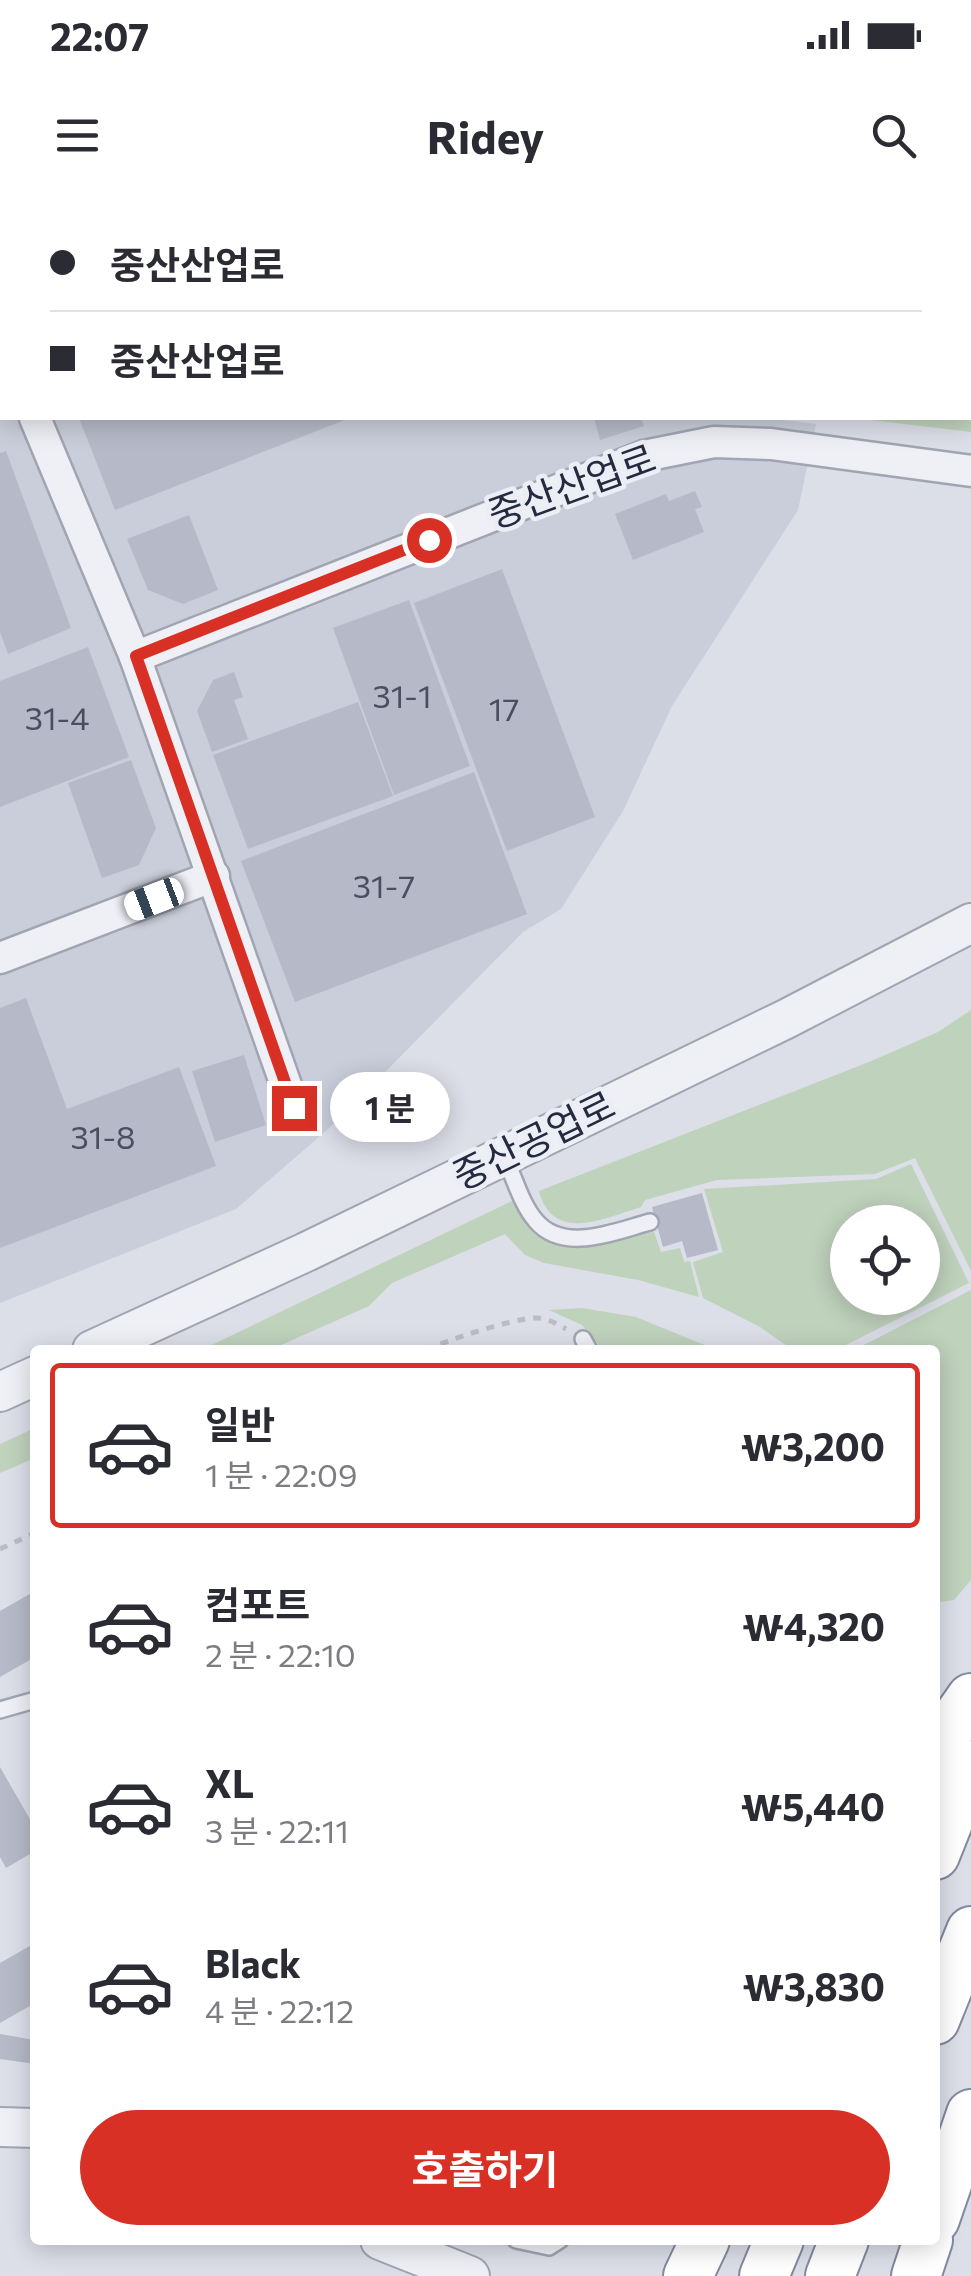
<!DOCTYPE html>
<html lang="ko">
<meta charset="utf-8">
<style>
:root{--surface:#fff;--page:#f7f7f7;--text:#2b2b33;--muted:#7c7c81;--line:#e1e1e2;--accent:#d93025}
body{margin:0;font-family:Commissioner,"Noto Sans KR",sans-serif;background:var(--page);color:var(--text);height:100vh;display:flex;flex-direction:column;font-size:38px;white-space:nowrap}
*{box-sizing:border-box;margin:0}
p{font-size:32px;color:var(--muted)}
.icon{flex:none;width:55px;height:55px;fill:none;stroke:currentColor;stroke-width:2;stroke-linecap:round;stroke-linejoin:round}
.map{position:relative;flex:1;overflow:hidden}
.details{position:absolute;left:30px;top:1145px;width:910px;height:900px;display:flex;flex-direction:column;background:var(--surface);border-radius:10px;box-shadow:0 5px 25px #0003}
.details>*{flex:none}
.hud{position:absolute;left:0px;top:0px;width:972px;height:220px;box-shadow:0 5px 25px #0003;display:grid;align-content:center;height:220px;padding:0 50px;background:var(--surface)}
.buttons{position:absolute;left:830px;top:1005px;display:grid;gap:20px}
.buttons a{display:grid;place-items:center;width:110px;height:110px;border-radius:50%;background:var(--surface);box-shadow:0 5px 25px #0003;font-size:50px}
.end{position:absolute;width:45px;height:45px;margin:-22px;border:12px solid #d93025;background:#fff;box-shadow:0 0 0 5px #fff}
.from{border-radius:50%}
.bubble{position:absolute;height:70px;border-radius:35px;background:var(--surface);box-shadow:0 5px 25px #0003;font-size:32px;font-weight:700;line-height:70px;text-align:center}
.car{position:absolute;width:30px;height:60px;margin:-30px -15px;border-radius:12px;box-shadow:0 0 8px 2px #0007;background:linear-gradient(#fff 24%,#345 0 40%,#fff 0 76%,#345 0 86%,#fff 0)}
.hud b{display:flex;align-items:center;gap:35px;height:95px;font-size:38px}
.hud b+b{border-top:2px solid var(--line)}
.hud i{width:25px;height:25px;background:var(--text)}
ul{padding:18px 0 0;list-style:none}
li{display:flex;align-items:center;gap:30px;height:165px;margin:0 20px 15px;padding:0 30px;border:5px solid transparent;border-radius:10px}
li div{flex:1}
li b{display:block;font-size:38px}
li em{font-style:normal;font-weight:700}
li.current{border-color:var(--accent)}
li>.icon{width:90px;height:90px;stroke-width:1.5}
.cta{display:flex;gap:20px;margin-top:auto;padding:20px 50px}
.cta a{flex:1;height:115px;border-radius:60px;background:var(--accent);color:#fff;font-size:40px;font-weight:700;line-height:115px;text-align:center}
.status{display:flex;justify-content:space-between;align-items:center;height:70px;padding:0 50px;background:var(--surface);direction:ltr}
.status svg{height:28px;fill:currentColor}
header{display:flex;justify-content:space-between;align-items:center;height:130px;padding:0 50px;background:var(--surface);font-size:45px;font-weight:700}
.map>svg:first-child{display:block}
</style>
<div class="status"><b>22:07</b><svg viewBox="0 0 49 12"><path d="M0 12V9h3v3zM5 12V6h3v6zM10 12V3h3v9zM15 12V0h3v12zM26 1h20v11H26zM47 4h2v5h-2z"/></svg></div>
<header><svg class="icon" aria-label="menu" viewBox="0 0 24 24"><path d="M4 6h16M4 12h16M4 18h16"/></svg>Ridey<svg class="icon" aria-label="search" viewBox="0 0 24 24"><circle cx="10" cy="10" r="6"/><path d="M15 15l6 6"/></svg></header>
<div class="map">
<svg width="971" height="2076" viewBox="0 0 971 2076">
<rect width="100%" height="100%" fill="#dcdfe8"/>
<path fill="#caceda" d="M 0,124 L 2,218 L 663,218 L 664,220 L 767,218 L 816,224 L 798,310 L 672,506 L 623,611 L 561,709 L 523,732 L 335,923 L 236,1009 L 0,1103 Z"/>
<g fill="#bfd2bc" fill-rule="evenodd">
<path d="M 0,0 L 971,0 L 971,232 L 854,218 L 970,218 L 970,2 L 2,2 L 2,102 Z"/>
<path d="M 971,810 L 971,1071 L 915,958 L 875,974 L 717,980 L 645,1000 L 641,1007 C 605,1018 553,1044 539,991 L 869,862 L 938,832 Z"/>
<path d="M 911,964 L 969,1083 L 836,1150 L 793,1150 L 760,1127 L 703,1098 L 693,1062 L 723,1052 L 704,989 L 876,979 ZM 848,1022 L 922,1022 L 922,1098 L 848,1098 Z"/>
<path d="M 514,1000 C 539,1066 600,1043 654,1032 L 661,1052 L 680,1048 L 684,1062 L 690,1061 L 699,1097 L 638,1080 L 544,1063 L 525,1055 L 505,1034 L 392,1083 L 369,1106 L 270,1150 L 201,1150 Z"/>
<path d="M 971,1090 L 971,1380 L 954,1400 L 939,1402 L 935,1393 L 935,1150 L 854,1150 Z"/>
<path d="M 582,1108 L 636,1117 L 707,1146 L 701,1150 L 603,1150 L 582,1125 L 549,1110 Z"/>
<path d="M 35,1228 L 35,1258 L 0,1273 L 0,1244 Z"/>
</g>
<g fill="#b6bac8">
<path d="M 79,218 L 350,218 L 115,310 Z"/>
<path d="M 594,218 L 641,218 L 644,226 L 600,240 Z"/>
<path d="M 6,251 L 71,428 L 8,454 L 0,432 L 0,253 Z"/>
<path d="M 695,291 L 702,307 L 695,309 L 704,332 L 633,360 L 615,314 L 666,294 L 669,301 Z"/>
<path d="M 189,315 L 218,390 L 183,404 L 148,390 L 127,339 Z"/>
<path d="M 502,369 L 595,617 L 507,651 L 414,403 Z"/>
<path d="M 409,400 L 470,566 L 394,595 L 333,428 Z"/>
<path d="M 88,447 L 129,557 L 0,607 L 0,481 Z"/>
<path d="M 234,472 L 243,497 L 234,500 L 248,539 L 212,552 L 197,511 L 213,480 Z"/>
<path d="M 358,502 L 393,596 L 248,649 L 213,555 Z"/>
<path d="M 131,560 L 156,628 L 139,665 L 102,678 L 68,583 Z"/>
<path d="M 474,572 L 527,714 L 295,802 L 241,661 Z"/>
<path d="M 26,798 L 67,909 L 179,867 L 216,966 L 0,1048 L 0,808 Z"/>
<path d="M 244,855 L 266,925 L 215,942 L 192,871 Z"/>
<path d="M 702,993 L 718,1050 L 687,1058 L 682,1041 L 663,1047 L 652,1007 Z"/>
<path d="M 35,1391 L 35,1457 L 0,1477 L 0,1411 Z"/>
<path d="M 0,1567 L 35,1628 L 35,1651 L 6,1668 L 0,1657 Z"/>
<path d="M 35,1743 L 35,1803 L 0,1823 L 0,1763 Z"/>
<path d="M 0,1834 L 35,1840 L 35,1864 L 0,1859 Z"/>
</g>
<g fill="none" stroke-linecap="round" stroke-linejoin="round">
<defs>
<g id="service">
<path d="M 504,956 C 514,976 521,1004 536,1021 C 564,1054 616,1031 650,1022"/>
<path d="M 583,1139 L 589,1150"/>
<path d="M 0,1510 L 35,1500"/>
<path d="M 516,2040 L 549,2047 L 560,2040"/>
</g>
<g id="minor">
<path d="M 0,178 L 2,180"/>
<path d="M 35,218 L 135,457 L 294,908"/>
<path d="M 135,457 L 644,256 L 714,242 L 771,244 L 971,271"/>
<path d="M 0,758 L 214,676"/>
</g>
<g id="tertiary">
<path d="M 92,1150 L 306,1052 L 786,819 L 971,723"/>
<path d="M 0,1192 L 35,1176"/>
<path d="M 0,1927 L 35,1928"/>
<path d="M 380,2040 L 470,2076"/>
</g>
<g id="trunk">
<path d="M 935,1559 L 950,1528 L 971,1498"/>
<path d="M 935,1655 L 971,1565"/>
<path d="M 935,1820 L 971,1731"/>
<path d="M 935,2019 L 971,1914"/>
<path d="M 688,2076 L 705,2040"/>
<path d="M 764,2076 L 779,2040"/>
<path d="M 830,2076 L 844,2040"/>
<path d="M 916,2076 L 928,2040"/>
</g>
</defs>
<use href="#service" stroke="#a1a5b2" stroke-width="20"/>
<use href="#minor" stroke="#a1a5b2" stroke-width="35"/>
<use href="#tertiary" stroke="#a1a5b2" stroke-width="42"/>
<use href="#trunk" stroke="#828aa0" stroke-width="52"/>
<g stroke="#babdc6" stroke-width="5" stroke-dasharray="8 8" stroke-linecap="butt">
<path d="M 426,1150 C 447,1140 514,1118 536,1118 C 547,1118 556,1123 566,1129"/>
<path d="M 0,1349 L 35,1333"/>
</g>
<use href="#service" stroke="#eff0f6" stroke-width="15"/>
<use href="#minor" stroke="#eff0f6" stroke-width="30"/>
<use href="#tertiary" stroke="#eff0f6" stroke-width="38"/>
<use href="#trunk" stroke="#fff" stroke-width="48"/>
</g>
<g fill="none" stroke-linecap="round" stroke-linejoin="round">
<path stroke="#d93025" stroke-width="12" d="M 294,908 L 136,456 L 429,340"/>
</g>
<g text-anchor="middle" stroke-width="9" stroke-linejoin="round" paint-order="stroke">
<g font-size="32" fill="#484f61">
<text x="402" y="508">31-1</text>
<text x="504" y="521">17</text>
<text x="57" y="530">31-4</text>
<text x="384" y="698">31-7</text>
<text x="103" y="949">31-8</text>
</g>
<g font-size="38" fill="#242b3f" stroke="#ebeef5">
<text transform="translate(572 287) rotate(-20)" y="13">중산산업로</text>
<text transform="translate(534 941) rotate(-26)" y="13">중산공업로</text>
</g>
</g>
</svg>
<div class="buttons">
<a><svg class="icon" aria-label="locate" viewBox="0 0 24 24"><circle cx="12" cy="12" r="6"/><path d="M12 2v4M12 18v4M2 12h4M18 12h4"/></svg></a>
</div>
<i class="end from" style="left:429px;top:340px"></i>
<i class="end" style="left:294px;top:908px"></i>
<div class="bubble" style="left:330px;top:872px;width:120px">1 분</div>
<i class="car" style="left:154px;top:699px;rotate:249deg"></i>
<div class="hud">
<b><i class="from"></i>중산산업로</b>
<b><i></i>중산산업로</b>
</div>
<section class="details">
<ul>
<li class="current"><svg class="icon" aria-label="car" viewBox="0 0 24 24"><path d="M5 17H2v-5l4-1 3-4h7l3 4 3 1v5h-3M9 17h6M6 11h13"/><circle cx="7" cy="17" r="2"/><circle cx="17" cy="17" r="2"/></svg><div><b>일반</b><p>1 분 · 22:09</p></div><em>₩3,200</em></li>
<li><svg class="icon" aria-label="car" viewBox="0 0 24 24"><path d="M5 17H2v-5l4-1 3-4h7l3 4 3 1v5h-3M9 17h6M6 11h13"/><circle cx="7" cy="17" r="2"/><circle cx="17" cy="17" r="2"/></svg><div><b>컴포트</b><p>2 분 · 22:10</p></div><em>₩4,320</em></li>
<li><svg class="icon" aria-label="car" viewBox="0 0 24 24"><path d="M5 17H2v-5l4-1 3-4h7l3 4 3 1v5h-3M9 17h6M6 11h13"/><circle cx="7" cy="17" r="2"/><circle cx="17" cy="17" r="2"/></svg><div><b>XL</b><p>3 분 · 22:11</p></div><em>₩5,440</em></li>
<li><svg class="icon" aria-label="car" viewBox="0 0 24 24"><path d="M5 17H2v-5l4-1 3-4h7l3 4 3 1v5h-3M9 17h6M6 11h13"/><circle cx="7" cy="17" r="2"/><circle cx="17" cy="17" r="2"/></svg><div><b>Black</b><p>4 분 · 22:12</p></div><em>₩3,830</em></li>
</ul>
<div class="cta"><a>호출하기</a></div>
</section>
</div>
